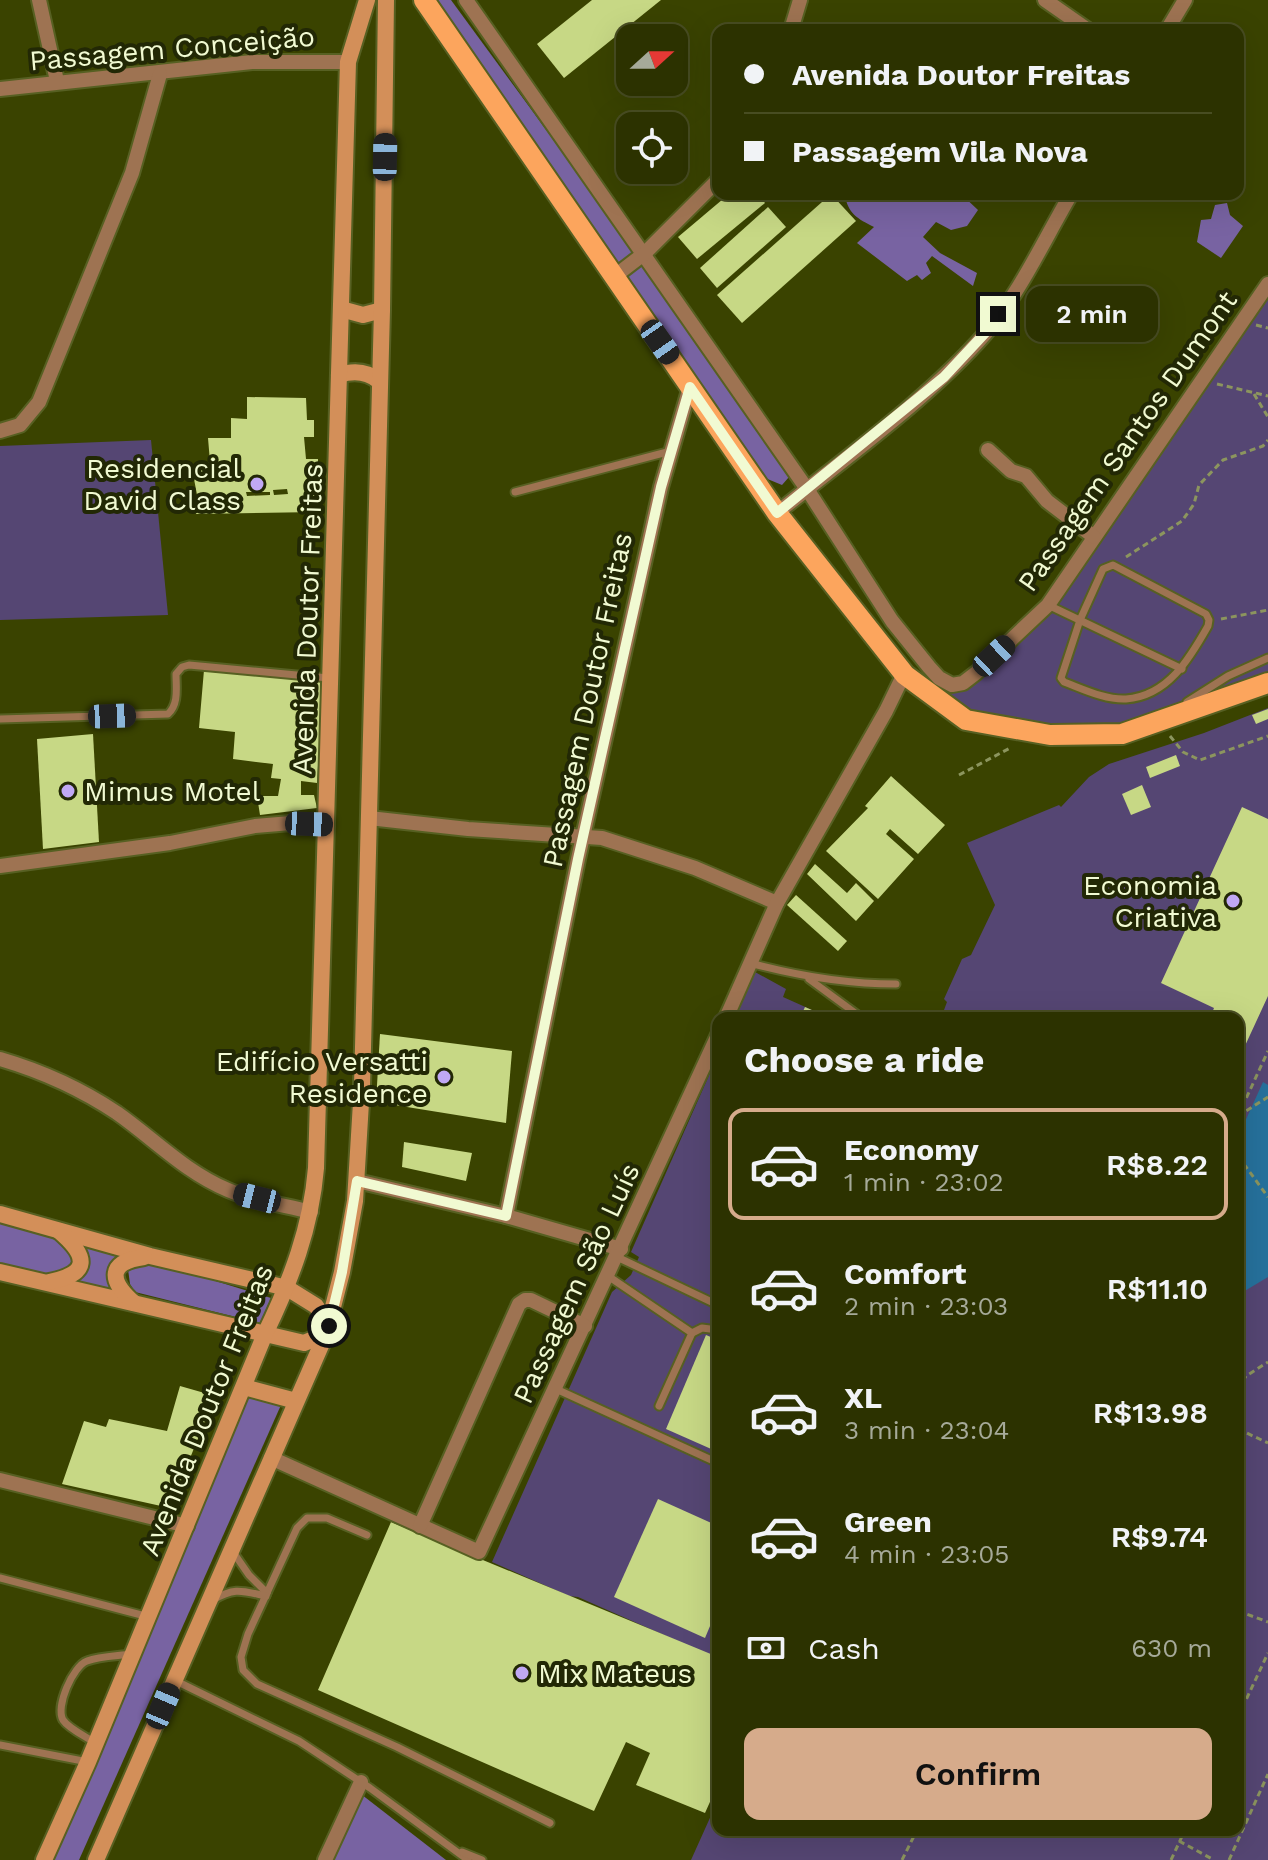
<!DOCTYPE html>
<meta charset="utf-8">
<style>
:root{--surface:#2c3200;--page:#343a0a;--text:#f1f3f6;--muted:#a6aa99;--line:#484d22;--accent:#d6ab8b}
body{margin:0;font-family:"Work Sans",sans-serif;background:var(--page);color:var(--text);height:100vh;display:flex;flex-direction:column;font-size:30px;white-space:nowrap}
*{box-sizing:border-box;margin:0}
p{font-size:26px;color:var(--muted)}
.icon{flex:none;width:44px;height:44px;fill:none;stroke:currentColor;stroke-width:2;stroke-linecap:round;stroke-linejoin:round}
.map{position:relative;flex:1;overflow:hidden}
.panel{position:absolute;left:712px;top:1012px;width:532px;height:824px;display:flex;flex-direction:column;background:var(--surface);border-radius:16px;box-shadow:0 8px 32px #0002,0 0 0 2px var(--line)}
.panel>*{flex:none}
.banner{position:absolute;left:712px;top:24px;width:532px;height:176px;border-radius:16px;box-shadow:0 8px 32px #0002,0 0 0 2px var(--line);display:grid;align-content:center;height:176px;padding:0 32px;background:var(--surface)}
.needle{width:52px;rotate:69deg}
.controls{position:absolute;left:616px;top:24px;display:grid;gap:16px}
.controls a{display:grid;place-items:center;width:72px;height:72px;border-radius:16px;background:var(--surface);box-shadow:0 8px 32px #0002,0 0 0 2px var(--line);font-size:40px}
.end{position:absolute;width:36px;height:36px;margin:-18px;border:10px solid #f1fad2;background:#111;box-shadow:0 0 0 4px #111}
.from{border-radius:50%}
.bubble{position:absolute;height:56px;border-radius:16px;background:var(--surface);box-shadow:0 8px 32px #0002,0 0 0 2px var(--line);font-size:26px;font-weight:600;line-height:56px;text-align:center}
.car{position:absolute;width:24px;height:48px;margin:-24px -12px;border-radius:10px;box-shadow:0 0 6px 2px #0007;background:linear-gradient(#222 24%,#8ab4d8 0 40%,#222 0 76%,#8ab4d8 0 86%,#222 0)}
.banner b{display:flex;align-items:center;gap:28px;height:76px;font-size:30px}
.banner b+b{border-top:2px solid var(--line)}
.banner i{width:20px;height:20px;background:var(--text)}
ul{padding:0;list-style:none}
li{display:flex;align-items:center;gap:24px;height:112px;margin:0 16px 12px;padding:0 16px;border:4px solid transparent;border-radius:16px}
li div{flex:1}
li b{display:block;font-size:30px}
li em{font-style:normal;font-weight:600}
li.active{border-color:var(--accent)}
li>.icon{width:72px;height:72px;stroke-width:1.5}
h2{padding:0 32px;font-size:36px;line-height:96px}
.pay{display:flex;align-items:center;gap:20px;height:88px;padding:0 32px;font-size:30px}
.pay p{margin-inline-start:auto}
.cta{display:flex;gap:16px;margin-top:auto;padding:16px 32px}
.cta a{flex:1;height:92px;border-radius:16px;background:var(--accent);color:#111;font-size:32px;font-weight:600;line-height:92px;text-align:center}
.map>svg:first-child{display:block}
</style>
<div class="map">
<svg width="1268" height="1860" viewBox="0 0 1268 1860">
<rect width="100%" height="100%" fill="#3a4300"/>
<g fill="#554673">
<path d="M 1268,284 L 1268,683 L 1151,725 L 1050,735 L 938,701 L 952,685 L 1048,605 Z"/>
<path d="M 151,440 L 168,615 L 0,620 L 0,446 Z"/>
<path d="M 1268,708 L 1268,1860 L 691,1860 L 718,1800 L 718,1830 L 1238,1830 L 1238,1018 L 941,1018 L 947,1002 L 944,999 L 962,959 L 971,955 L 995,905 L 967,843 L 1059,805 L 1061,807 L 1089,777 L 1109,764 L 1204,733 Z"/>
<path d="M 755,972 L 786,989 L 783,997 L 830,1018 L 734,1018 Z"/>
<path d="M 718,1055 L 718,1659 L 578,1597 L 569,1596 L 492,1562 L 612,1292 L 631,1275 L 639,1257 L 631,1252 Z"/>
</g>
<g fill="#7863a2">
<path d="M 430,0 L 451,0 L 618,228 L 789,477 L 782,485 L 760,476 Z"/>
<path d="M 845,194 L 961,194 L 978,210 L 967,226 L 951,230 L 936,222 L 923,237 L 940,253 L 977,273 L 973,286 L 932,256 L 926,263 L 931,273 L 922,280 L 917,275 L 907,281 L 857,243 L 874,227 C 858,219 847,213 845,194 Z"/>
<path d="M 1227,203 L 1230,215 L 1243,226 L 1221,258 L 1197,242 L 1201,220 L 1211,219 L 1215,205 Z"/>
<path d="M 0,1223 L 57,1237 L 71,1248 L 73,1267 L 53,1276 L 0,1266 Z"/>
<path d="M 79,1243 L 131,1255 L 119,1258 L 118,1296 L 68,1283 Z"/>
<path d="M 154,1262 L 271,1298 L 260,1323 L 135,1292 L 130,1284 L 128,1269 L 137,1263 Z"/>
<path d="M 247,1392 L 281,1405 L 79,1860 L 49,1860 Z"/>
<path d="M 357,1791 L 446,1860 L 325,1860 Z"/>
</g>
<path fill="#26719c" d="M 1263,1082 L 1268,1085 L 1268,1277 L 1238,1295 L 1238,1137 Z"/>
<g fill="#c7d885" fill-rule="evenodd">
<path d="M 592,0 L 661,0 L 564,78 L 537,44 Z"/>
<path d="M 729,194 L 758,194 L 765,203 L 697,259 L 678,237 Z"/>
<path d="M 831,194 L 856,221 L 742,323 L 717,295 Z"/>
<path d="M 768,207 L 786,227 L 717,288 L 700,268 Z"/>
<path d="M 247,397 L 306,398 L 307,420 L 314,420 L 314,437 L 304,437 L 306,459 L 318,459 L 317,512 L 196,514 L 194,500 L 198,500 L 194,479 L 196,463 L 210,462 L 208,438 L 231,438 L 231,418 L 247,419 ZM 287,489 L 288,494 L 274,495 L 273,490 ZM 246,492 L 270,492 L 270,495 L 247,496 Z"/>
<path d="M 204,670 L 323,681 L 317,783 L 301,781 L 301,795 L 314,795 L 317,808 L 260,815 L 257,796 L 278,796 L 281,779 L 271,778 L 273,764 L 233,759 L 235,732 L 199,728 Z"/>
<path d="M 1268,709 L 1268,719 L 1256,724 L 1252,715 Z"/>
<path d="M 93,734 L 99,842 L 43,849 L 37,739 Z"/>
<path d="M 1176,755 L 1180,766 L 1150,778 L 1146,767 Z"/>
<path d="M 891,776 L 945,825 L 918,854 L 890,829 L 886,834 L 914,859 L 878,899 L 826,851 L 868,808 L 865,806 Z"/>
<path d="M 1142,785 L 1151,807 L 1131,815 L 1122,794 Z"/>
<path d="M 1242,807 L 1268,819 L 1268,996 L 1238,1061 L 1238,1018 L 1210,1018 L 1214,1008 L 1161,983 Z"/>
<path d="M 815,864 L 847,893 L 856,883 L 874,901 L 856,921 L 807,874 Z"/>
<path d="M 796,895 L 847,941 L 838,951 L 787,905 Z"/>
<path d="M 805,1007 L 830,1018 L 800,1018 Z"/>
<path d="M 380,1034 L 512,1051 L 506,1123 L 376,1102 Z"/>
<path d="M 404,1142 L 472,1153 L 466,1181 L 402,1167 Z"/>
<path d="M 718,1272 L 718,1291 L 711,1288 Z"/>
<path d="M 706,1335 L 718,1340 L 718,1452 L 666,1429 Z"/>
<path d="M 180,1386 L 215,1396 L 170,1508 L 62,1484 L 84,1421 L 106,1427 L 109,1419 L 167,1431 Z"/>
<path d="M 658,1499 L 718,1526 L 718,1607 L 705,1638 L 614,1597 Z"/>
<path d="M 391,1522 L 718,1657 L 718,1784 L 705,1813 L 636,1785 L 650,1753 L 626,1742 L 594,1811 L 318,1690 Z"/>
</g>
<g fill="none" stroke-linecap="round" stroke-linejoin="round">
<defs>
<g id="lane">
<path d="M 515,492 L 671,451"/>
<path d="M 1113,565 L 1206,614 L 1209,620 L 1208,626 C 1190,658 1168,696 1126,699 C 1105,700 1083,689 1064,682 L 1061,678 L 1080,620 L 1103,569 Z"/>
<path d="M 1048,605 L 1182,669"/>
<path d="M 1187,702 L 1228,676 L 1268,658"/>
<path d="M 0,719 L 168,714 C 179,704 176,688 176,674 L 182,667 L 189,665 L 329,678"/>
<path d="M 750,963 C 799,976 845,984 896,984"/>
<path d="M 809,979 L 862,1018"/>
<path d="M 617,1257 L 718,1305"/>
<path d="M 608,1276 L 692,1333 L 659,1406"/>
<path d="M 692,1333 L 702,1328 L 718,1330"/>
<path d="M 556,1389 L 718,1463"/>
<path d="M 367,1535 L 327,1518 L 307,1518 L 297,1528 L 248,1634 L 241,1657 L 243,1670 L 257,1684 L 397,1747 L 550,1823"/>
<path d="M 233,1552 L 249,1575 L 267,1593"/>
<path d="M 0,1578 L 149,1617"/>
<path d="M 213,1600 C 235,1587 242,1591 266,1596"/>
<path d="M 176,1681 L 299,1741 L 370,1788 L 468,1860"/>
<path d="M 94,1742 C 85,1736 69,1729 63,1720 C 55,1707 73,1666 87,1661 C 100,1656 117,1656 131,1654"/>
<path d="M 0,1745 L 88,1762"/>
<path d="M 462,1852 L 482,1860"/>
</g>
<g id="street">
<path d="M 39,0 L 57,81"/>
<path d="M 466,0 L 807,489 L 892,621 L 929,667 L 939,678 L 952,685 L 963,683 L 976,673 L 1048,605 L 1268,284"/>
<path d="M 1045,0 L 1088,30"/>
<path d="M 791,30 L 800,0"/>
<path d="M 1167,30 L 1185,0"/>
<path d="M 0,89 L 252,62 L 348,62"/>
<path d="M 615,276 L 645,253 L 718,180"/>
<path d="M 0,431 L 20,425 L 39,402 L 132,173 L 160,74"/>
<path d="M 988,450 L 1011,471 L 1026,476 L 1047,501 L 1094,537"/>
<path d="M 777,513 C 845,458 928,399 985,334 C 1020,293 1044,240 1071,194"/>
<path d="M 369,818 L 468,829 L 602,838 L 695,868 L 777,903"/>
<path d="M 0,866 L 170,843 L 255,826 L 291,823 L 327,825"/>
<path d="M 726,1018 L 777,903 L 886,711 L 904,674"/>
<path d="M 0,1059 C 41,1071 81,1089 117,1113 C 154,1139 185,1172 228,1190 C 253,1201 284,1205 311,1212"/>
<path d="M 357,1181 L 506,1216 L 621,1249"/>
<path d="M 506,1216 L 578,859 L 661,487 L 690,387"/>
<path d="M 271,1458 L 479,1552 L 718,1035"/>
<path d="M 0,1480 L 187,1526"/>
<path d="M 420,1526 L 519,1304 L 525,1300 L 531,1300 L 585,1326"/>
<path d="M 325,1860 L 361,1782"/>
</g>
<g id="secondary">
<path d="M 341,309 L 363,315 L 382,310"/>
<path d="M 339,375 C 354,370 367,371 379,381"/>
<path d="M 0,1214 L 150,1256 L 287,1288 L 316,1306 L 329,1326"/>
<path d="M 0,1272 L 304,1343 L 326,1334"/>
<path d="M 49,1282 C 91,1274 88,1256 59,1231"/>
<path d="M 134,1303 C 109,1281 107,1262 144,1257"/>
<path d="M 244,1387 L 296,1401"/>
<path d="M 44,1860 L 88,1762 L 265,1334 C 291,1280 311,1228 316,1168 L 348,62 L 367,0"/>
<path d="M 96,1860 L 326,1334 L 342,1272 L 355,1201 L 362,1086 L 382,310 L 386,0"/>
</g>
<path id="primary" d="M 424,0 L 777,513 L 905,675 L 966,720 L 1050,735 L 1122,734 L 1268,683"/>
</defs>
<use href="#lane" stroke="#576022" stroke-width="11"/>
<use href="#street" stroke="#576022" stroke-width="18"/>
<use href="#secondary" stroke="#576022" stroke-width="20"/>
<use href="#primary" stroke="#576022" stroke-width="24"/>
<g stroke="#8c955e" stroke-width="3" stroke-dasharray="6 4" stroke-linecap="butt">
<path d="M 1256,325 L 1268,328"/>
<path d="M 1217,384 L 1268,396"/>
<path d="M 1254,394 L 1268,417"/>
<path d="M 1126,557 L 1182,521 L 1194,504 L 1199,485 L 1223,460 L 1263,446 L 1268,440"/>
<path d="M 1221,619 L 1268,610"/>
<path d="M 1170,736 L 1183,752 L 1200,760 L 1268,736"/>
<path d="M 959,775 L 1012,747"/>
<path d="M 1238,1116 L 1268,1051"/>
<path d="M 1238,1116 L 1268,1097"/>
<path d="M 1238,1156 L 1268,1197"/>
<path d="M 1238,1390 L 1246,1376 L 1268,1362"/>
<path d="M 1238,1429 L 1268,1443"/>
<path d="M 1238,1611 L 1268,1622"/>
<path d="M 1238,1717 L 1268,1653"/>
<path d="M 1179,1841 L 1214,1860"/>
<path d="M 902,1860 L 917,1830"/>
<path d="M 1171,1860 L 1185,1830"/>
<path d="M 1229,1860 L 1268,1774"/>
</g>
<use href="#lane" stroke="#9e7352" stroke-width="7"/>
<use href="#street" stroke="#9e7352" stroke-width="14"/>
<use href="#secondary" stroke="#d38f59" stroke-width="16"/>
<use href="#primary" stroke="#fca55d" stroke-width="20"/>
</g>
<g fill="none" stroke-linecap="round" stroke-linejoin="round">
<path stroke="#f1fad2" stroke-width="10" d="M 329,1326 L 342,1272 L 357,1181 L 506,1216 L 578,859 L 661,487 L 690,387 L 777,513 L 944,377 L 986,332 L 998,314"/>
</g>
<g fill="#c0a8f4" stroke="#222805" stroke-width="3">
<circle cx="257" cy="484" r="8"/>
<circle cx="68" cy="791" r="8"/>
<circle cx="1233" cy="901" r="8"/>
<circle cx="444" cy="1077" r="8"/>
<circle cx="522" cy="1673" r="8"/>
</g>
<g text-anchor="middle" stroke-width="8" stroke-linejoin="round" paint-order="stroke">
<g font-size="28" fill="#f1fad2" stroke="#222805">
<text transform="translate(172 48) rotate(-5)" y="10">Passagem Conceição</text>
<text transform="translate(1127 441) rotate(-55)" y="10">Passagem Santos Dumont</text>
<text transform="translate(307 619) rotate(-88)" y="10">Avenida Doutor Freitas</text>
<text transform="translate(587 700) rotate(-78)" y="10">Passagem Doutor Freitas</text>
<text transform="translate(576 1283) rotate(-65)" y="10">Passagem São Luís</text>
<text transform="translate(206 1410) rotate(-68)" y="10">Avenida Doutor Freitas</text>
</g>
<g font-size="28" fill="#f1fad2" stroke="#222805" text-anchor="end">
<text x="241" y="478">Residencial<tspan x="241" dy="32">David Class</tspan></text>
<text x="84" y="801" text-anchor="start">Mimus Motel</text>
<text x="1217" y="895">Economia<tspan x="1217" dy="32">Criativa</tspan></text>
<text x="428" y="1071">Edifício Versatti<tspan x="428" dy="32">Residence</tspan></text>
<text x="538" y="1683" text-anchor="start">Mix Mateus</text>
</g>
</g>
</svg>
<div class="controls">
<a><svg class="needle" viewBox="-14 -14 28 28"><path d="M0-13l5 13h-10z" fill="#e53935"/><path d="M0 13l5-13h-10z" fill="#a6aa99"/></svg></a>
<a><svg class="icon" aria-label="locate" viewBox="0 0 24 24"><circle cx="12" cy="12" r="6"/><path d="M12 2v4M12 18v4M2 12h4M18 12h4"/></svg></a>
</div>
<i class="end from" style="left:329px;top:1326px"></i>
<i class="end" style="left:998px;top:314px"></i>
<div class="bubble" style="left:1026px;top:286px;width:132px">2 min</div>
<i class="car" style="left:385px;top:157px;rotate:1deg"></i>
<i class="car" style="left:660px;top:342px;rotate:145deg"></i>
<i class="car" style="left:994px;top:656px;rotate:47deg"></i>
<i class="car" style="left:112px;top:716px;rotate:88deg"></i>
<i class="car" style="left:309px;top:824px;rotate:92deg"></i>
<i class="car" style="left:257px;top:1198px;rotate:284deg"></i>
<i class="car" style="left:163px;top:1706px;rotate:23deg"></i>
<div class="banner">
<b><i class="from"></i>Avenida Doutor Freitas</b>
<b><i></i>Passagem Vila Nova</b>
</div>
<section class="panel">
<h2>Choose a ride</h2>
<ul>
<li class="active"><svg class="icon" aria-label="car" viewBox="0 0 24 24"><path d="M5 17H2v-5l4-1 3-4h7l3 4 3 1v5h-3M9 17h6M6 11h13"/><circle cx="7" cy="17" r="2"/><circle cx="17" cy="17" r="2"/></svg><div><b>Economy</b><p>1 min · 23:02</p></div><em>R$8.22</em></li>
<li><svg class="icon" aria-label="car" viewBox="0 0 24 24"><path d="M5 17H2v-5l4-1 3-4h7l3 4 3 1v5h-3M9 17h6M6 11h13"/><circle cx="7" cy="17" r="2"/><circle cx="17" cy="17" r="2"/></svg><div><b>Comfort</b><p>2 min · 23:03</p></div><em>R$11.10</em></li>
<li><svg class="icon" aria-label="car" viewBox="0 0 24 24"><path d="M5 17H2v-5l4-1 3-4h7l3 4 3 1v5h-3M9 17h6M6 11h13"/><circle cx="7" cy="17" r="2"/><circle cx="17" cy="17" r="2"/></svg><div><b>XL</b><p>3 min · 23:04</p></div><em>R$13.98</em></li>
<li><svg class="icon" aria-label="car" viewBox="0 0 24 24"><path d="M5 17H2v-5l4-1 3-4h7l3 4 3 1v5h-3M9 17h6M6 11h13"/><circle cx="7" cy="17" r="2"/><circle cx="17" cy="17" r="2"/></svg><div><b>Green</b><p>4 min · 23:05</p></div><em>R$9.74</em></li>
</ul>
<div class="pay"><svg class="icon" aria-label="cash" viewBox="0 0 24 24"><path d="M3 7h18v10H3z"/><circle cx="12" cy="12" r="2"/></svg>Cash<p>630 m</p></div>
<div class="cta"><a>Confirm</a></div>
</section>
</div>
